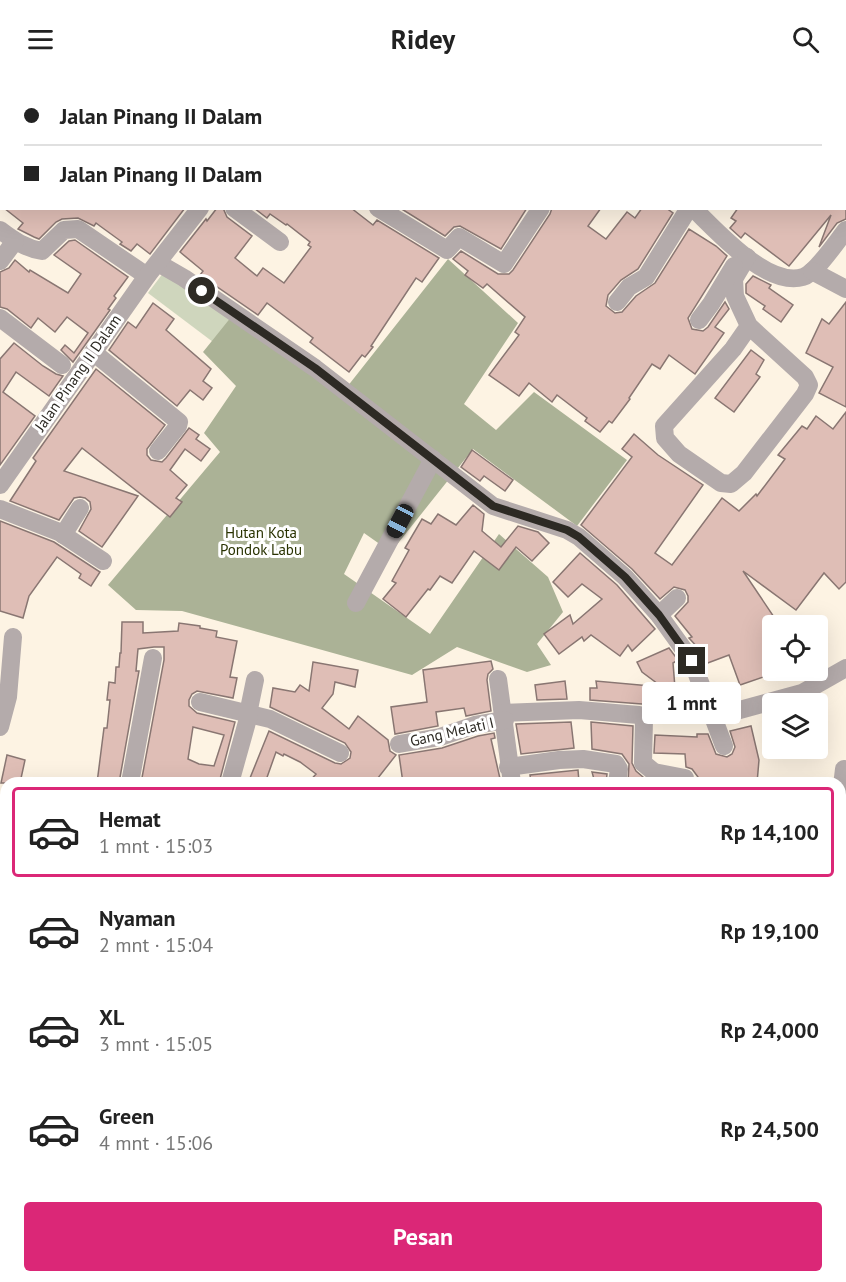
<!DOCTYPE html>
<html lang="id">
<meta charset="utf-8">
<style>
:root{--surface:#fff;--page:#f2f2f2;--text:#222;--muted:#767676;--line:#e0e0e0;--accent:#db2777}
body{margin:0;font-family:"PT Sans",sans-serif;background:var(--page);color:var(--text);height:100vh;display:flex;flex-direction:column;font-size:22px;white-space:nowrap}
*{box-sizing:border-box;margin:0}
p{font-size:20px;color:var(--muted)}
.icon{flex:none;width:33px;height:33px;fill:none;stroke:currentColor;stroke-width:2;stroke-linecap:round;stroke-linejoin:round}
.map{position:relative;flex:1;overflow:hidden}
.details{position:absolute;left:0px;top:699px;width:846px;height:506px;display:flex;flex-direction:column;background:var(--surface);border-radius:18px 18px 0 0;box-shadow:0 6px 24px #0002}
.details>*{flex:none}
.guide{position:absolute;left:0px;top:0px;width:846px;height:132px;box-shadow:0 6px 24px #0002;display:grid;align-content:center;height:132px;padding:0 24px;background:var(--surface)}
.tools{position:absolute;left:762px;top:537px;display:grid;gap:12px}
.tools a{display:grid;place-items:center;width:66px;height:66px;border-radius:6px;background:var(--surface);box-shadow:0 6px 24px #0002;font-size:30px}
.end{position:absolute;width:27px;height:27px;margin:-14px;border:8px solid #2d2a24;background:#fff;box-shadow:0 0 0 3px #fff}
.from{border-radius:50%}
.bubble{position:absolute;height:42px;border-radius:6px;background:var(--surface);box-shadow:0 6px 24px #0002;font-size:20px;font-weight:700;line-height:42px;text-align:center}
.car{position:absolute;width:18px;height:36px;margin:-18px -9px;border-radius:8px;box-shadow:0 0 4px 2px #0007;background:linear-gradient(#222 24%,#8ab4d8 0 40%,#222 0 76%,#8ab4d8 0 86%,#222 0)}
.guide b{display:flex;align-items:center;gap:21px;height:57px;font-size:22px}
.guide b+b{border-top:2px solid var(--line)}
.guide i{width:15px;height:15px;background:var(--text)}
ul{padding:10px 0 0;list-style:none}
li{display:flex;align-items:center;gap:18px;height:90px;margin:0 12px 9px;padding:0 12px;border:3px solid transparent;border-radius:6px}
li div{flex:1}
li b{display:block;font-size:22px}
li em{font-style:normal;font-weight:700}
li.active{border-color:var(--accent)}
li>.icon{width:54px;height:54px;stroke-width:1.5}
.cta{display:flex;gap:12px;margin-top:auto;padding:12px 24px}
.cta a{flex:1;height:69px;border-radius:6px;background:var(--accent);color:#fff;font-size:24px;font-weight:700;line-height:69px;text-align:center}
header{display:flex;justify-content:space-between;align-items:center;height:78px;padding:0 24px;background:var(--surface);font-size:27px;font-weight:700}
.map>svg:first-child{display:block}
</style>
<header><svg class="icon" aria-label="menu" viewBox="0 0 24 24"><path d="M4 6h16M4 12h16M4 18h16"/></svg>Ridey<svg class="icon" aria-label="search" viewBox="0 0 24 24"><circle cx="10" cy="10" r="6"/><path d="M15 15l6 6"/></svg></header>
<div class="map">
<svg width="846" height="1204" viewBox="0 0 846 1204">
<rect width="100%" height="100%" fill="#fdf3e3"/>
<path fill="#cfd6bd" d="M 170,186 L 235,235 L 213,264 L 148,215 Z"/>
<path fill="#abb296" d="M 448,181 L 518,245 L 464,326 L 496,352 L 534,314 L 627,382 L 577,448 L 473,371 L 391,474 L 364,455 L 344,496 L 430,556 L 499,456 L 548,499 L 563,534 L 537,566 L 551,587 L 527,594 L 457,569 L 412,597 L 182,533 L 136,532 L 108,507 L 220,374 L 204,355 L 236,308 L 203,274 L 236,233 L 347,309 Z"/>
<g fill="#dfbeb6" stroke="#897672" stroke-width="1.5" fill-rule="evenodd">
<path d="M 4,130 L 185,130 L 150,176 L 137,166 L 131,173 L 120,166 L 122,164 L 100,148 L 96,145 L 94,148 L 78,140 L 62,141 L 56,144 L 39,161 L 34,159 L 18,151 L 23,145 Z"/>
<path d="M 217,130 L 223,130 L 227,139 L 252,158 L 235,180 L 257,198 L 263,190 L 284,205 L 311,169 L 308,167 L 310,164 L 287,146 L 286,147 L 270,136 L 267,140 L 254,130 L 351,130 L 373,147 L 377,142 L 439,180 L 422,204 L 416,200 L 371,268 L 373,269 L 365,279 L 362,277 L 349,294 L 310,264 L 313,260 L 267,225 L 258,237 L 200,197 L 203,193 L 180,174 L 206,141 L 207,143 Z"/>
<path d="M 400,130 L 527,130 L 501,171 L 460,148 L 454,149 L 445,158 Z"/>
<path d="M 552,130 L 601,130 L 588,148 L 606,161 L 627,134 L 635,140 L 642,130 L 666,130 L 673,135 L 638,191 L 621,202 L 608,217 L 606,228 L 615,235 L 622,234 L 636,218 L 655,205 L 689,151 L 716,168 L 727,178 L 688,240 L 692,251 L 703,253 L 708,249 L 725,224 L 729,231 L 715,249 L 724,255 L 695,296 L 669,277 L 660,291 L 652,286 L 629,320 L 630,321 L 612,345 L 609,343 L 600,354 L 585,343 L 587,340 L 557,317 L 552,324 L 529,305 L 519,318 L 489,297 L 519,257 L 515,254 L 525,239 L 487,206 L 483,210 L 465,197 L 468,193 L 453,181 L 461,173 L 498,196 L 509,196 L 513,192 L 550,136 Z"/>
<path d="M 738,130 L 846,130 L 846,141 L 837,145 L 819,169 L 831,137 L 789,188 L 745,155 L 741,160 L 730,150 L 736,143 L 731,140 Z"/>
<path d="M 75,162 L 128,199 L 114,218 L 116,220 L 108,231 L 110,232 L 73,284 L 61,272 L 65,267 L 74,275 L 88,255 L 67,239 L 55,254 L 38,240 L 31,250 L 7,231 L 0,229 L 0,194 L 9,190 L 15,182 L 29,194 L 30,192 L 68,215 L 81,196 L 54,177 L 69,163 Z"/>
<path d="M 753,198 L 771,207 L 769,210 L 793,227 L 781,244 L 763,231 L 765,228 L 746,215 L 746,206 Z"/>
<path d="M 846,224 L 846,329 L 819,315 L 833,289 L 806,275 L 822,241 L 829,246 Z"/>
<path d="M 153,225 L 174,241 L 166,252 L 211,291 L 203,303 L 212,310 L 203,322 L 190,312 L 177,328 L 109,272 L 128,244 L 136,250 Z"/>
<path d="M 14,265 L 43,288 L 56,296 L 63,298 L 49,318 L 16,294 L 3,314 L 35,338 L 0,387 L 0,281 Z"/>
<path d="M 751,272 L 764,282 L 756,296 L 760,299 L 734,334 L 715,320 Z"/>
<path d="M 96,291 L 165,347 L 147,371 L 147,377 L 151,382 L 162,384 L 166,380 L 189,350 L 199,357 L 196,361 L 210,371 L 201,383 L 185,371 L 170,392 L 187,407 L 176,420 L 182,424 L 170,439 L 82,370 L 64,393 L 138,418 L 102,469 L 79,453 L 91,431 L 90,424 L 85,420 L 80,419 L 74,420 L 59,442 L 10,423 L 36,383 L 33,380 Z"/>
<path d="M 846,334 L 846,504 L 839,511 L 824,495 L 796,532 L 743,493 L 780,548 L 772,548 L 772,596 L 740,607 L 729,577 L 705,586 L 699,571 L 689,560 L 692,559 L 675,538 L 688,524 L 688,518 L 685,512 L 674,509 L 660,521 L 632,491 L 581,447 L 632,379 L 622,371 L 634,356 L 658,377 L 703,407 L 655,475 L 672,487 L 722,420 L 739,433 L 756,416 L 757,418 L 785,381 L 778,377 L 802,348 L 807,351 L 816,338 L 833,351 Z"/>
<path d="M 472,372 L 513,402 L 505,413 L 484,398 L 480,403 L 461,389 Z"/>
<path d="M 473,427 L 484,436 L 482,453 L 501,469 L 518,448 L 538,454 L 549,465 L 532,483 L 516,469 L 499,492 L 474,473 L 452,505 L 440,498 L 430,512 L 428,511 L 406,539 L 383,521 L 396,505 L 392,503 L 409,472 L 405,470 L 422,441 L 431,446 L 438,436 L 456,447 Z"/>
<path d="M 0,443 L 54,464 L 100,494 L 91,508 L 79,500 L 81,496 L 57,479 L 29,518 L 23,540 L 0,533 Z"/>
<path d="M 580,475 L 617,507 L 655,551 L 632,573 L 628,567 L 620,578 L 591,557 L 584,563 L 582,559 L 559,576 L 544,556 L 570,537 L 573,546 L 602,521 L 582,506 L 568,519 L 553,504 Z"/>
<path d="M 122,544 L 143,544 L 143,555 L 178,553 L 179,545 L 200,548 L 200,550 L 217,553 L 216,559 L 237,563 L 230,599 L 237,600 L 233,620 L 197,613 L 192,616 L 189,622 L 189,628 L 197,635 L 235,644 L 219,705 L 141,705 L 164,582 L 164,569 L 154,569 L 138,571 L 136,593 L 139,593 L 119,705 L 97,705 L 104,650 L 107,650 L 110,622 L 107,622 L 109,604 L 115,605 L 116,589 L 119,589 L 120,575 L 121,575 ZM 193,649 L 224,657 L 214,688 L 199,686 L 188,681 Z"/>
<path d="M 669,570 L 678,582 L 673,585 L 675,610 L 690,611 L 692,615 L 642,626 L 590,622 L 590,610 L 597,610 L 596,603 L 662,609 L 642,594 L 637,584 Z"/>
<path d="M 491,583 L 493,591 L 488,596 L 487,602 L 491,633 L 466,638 L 464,630 L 436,634 L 438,648 L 395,656 L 391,629 L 427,624 L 423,592 Z"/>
<path d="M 313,584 L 358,592 L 355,609 L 335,604 L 333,616 L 322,630 L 349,651 L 358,638 L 388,662 L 390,673 L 396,677 L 374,705 L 308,705 L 316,696 L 300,684 L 284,676 L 283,678 L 276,674 L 265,705 L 248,705 L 269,653 L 335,685 L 341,686 L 350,680 L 351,674 L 345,665 L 270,629 L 273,610 L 295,614 L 300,607 L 309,613 Z"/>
<path d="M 565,603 L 567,621 L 537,622 L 535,607 Z"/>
<path d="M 736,612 L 738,621 L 720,626 L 717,617 Z"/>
<path d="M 571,644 L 574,670 L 521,676 L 516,646 Z"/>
<path d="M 591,644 L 633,648 L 632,685 L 636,693 L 643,699 L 642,705 L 628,705 L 629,686 L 622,676 L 592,671 Z"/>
<path d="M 751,648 L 759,682 L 757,705 L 730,705 L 730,702 L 698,703 L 698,699 L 692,691 L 686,689 L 685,676 L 654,675 L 655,657 L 697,659 L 697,656 L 708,656 L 716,676 L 727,679 L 732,676 L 735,669 L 730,653 Z"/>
<path d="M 494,655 L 495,660 L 491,661 L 501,705 L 403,705 L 399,677 L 442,670 L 478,658 Z"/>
<path d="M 7,677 L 25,682 L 20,705 L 1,705 Z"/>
<path d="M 578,692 L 579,704 L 531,705 L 530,697 Z"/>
<path d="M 592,694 L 607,696 L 606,705 L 595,705 Z"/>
</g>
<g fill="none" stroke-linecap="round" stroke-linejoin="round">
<g stroke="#b4abab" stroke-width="18">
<path d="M 352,0 L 354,2"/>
<path d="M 520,0 L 522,2"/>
<path d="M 301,2 L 302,0"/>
<path d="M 234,130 L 280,164"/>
<path d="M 378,130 L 447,172 L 459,159 L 504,186 L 541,130"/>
<path d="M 693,130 C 716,152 767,210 803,199 C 816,195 837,163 846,152"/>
<path d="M 0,152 C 13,162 25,170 42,173 L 64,152 L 78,151 L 147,198"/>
<path d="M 747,179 L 734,201 L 735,218 L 749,248 L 805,299 L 809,307 L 805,316 L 744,395 L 731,406 L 721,405 L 679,376 L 665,360 L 664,348 L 733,271 L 749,248"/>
<path d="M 0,183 L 15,163"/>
<path d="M 158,185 L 184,200 L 315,290 L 493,428 L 567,452 L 579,459 L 625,499 L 659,537 L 692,583 L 724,668"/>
<path d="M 812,193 L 846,211"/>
<path d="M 617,224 L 629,209 L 646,199 L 689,130"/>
<path d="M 0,240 L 62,287"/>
<path d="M 699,242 L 711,226 L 734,188"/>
<path d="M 93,274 L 179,344 L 178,348 L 158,373"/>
<path d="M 0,407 L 147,198 L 200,130"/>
<path d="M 0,431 L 59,454 L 103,483"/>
<path d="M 63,457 L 80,430"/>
<path d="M 356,525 L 433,381"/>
<path d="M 659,537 L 677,520"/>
<path d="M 498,601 L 512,705"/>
<path d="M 200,624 L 270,641 L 340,675"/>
<path d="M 503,635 L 579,632 L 639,637 L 644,641 L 643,685 L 654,694 L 685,700 L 685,705"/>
<path d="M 714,639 L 802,615 L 846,590"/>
<path d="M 0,649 L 8,619 L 13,559"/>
<path d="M 399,666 L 440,659 L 475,647 L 505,642"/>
<path d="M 508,689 L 559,682 L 583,681 L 616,686 L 619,691 L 617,705"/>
<path d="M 130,705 L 153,580"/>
<path d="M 230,705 L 249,637 L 249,631 L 255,602"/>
<path d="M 840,725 L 844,691"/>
<path d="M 0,779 L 6,774"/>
<path d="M 0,808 L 6,812"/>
<path d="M 840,1013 L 846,1018"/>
<path d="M 0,1066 L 6,1071"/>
<path d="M 163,1198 L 170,1204"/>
<path d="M 561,1198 L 569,1204"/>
<path d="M 18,1204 L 24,1198"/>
<path d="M 355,1204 L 360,1198"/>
<path d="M 596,1204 L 599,1198"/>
</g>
</g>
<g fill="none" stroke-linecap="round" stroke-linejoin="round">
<path stroke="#2d2a24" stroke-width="8" d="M 202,213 L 315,290 L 493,428 L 567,452 L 579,459 L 625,499 L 659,537 L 692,583"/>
</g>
<g text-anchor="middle" stroke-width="6" stroke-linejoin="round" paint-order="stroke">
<g font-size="15" fill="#2d2a24" stroke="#fff">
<text transform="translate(78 295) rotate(-55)" y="5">Jalan Pinang II Dalam</text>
<text transform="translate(452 654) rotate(-13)" y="5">Gang Melati I</text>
</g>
<g font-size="15" fill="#293200" stroke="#fff">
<text x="261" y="460">Hutan Kota<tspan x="261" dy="17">Pondok Labu</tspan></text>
</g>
</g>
</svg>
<div class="tools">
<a><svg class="icon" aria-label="locate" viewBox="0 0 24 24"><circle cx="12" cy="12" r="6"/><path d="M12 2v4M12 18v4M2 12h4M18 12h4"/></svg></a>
<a><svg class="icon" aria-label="layers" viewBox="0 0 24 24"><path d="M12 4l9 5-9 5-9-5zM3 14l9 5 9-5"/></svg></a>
</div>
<i class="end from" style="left:202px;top:213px"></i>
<i class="end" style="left:692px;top:583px"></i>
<div class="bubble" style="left:642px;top:604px;width:99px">1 mnt</div>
<i class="car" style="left:400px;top:443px;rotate:208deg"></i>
<div class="guide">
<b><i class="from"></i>Jalan Pinang II Dalam</b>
<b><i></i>Jalan Pinang II Dalam</b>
</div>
<section class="details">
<ul>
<li class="active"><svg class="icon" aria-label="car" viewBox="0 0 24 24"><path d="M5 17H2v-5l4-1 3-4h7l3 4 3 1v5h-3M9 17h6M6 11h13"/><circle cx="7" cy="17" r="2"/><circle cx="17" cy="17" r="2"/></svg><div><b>Hemat</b><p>1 mnt · 15:03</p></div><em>Rp 14,100</em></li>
<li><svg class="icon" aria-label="car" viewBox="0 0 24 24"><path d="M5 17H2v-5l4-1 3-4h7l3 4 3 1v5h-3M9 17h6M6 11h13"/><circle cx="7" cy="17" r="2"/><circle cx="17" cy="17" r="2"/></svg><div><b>Nyaman</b><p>2 mnt · 15:04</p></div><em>Rp 19,100</em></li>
<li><svg class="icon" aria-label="car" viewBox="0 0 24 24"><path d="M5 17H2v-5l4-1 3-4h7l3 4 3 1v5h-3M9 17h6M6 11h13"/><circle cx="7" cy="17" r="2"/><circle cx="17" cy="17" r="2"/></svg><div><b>XL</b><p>3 mnt · 15:05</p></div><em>Rp 24,000</em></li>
<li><svg class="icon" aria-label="car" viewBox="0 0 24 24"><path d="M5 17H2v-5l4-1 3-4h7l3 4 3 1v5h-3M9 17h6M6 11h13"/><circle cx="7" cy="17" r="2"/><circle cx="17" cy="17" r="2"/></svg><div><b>Green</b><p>4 mnt · 15:06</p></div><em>Rp 24,500</em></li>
</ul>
<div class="cta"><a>Pesan</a></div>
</section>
</div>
